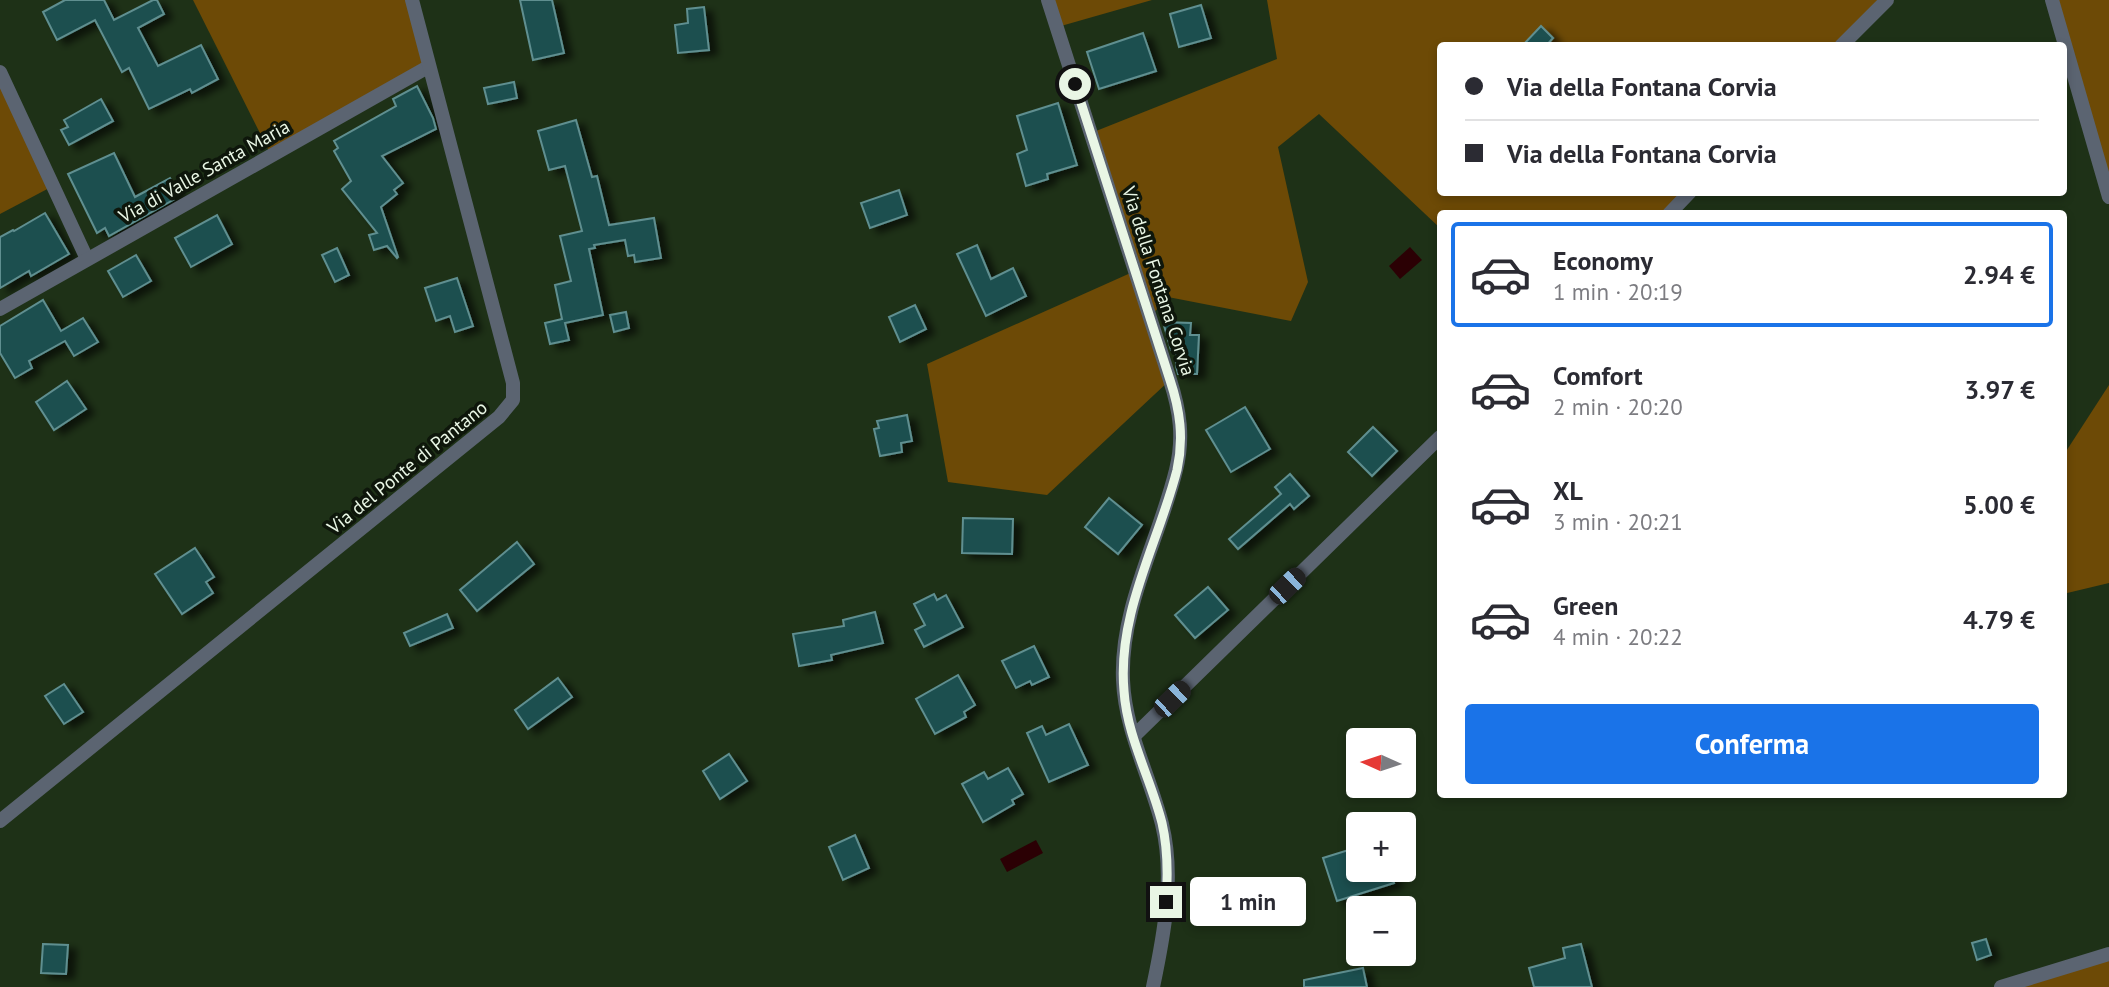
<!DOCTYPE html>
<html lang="it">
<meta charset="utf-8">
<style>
:root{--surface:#fff;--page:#f7f7f7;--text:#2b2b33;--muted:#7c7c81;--line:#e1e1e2;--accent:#1a73e8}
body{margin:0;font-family:"PT Sans",sans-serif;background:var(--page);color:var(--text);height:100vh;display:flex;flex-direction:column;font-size:26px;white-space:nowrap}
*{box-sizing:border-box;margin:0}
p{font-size:23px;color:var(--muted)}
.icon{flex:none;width:38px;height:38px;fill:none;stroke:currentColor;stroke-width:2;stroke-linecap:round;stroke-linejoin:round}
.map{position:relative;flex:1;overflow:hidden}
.sheet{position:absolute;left:1437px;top:210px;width:630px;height:588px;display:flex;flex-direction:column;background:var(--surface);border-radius:7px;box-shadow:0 4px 10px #0003}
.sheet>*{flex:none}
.guide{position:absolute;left:1437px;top:42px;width:630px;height:154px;border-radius:7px;box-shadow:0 4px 10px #0003;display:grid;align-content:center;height:154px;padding:0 28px;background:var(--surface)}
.needle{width:46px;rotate:273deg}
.tools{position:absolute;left:1346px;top:728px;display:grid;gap:14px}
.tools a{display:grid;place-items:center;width:70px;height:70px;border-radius:7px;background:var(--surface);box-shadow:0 4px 10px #0003;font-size:35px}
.end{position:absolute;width:32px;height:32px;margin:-16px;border:9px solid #e9f6e5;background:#111;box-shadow:0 0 0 4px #111}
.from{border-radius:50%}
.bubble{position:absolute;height:49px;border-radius:7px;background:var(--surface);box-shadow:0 4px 10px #0003;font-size:23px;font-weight:700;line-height:49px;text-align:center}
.car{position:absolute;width:21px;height:42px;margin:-21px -10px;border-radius:9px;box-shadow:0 0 5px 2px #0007;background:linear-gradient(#222 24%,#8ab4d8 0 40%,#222 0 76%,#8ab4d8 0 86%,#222 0)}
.guide b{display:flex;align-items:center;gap:24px;height:66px;font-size:26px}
.guide b+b{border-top:2px solid var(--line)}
.guide i{width:18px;height:18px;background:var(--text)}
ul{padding:12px 0 0;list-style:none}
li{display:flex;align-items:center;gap:21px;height:105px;margin:0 14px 10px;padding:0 14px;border:4px solid transparent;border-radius:7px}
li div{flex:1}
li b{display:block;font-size:26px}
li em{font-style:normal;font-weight:700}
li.on{border-color:var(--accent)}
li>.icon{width:63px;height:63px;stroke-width:1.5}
.button{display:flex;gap:14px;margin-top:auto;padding:14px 28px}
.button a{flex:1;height:80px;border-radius:7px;background:var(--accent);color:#fff;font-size:28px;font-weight:700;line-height:80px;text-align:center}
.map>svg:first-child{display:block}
</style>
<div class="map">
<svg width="2109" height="987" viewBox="0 0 2109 987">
<defs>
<filter id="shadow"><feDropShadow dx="8" dy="4.5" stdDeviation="3.5" flood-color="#0009"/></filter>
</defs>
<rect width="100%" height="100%" fill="#1e3117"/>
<g fill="#6d4a06">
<path d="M 193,0 L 412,0 L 428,67 L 271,155 Z"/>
<path d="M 1045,0 L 1152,0 L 1054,28 Z"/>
<path d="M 1267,0 L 1887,0 L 1841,45 L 1440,46 L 1440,192 L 1690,193 L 1669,213 L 1440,214 L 1440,228 L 1319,114 L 1278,147 L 1308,282 L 1291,321 L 1168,297 L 1150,317 L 1170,380 L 1047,495 L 948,482 L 927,364 L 1135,271 L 1091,133 L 1277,59 Z"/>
<path d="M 2052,0 L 2109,0 L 2109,197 Z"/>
<path d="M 0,72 L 53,186 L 0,214 Z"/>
<path d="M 2109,385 L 2109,583 L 2063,594 L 2063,456 Z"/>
<path d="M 2109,954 L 2109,987 L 2001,987 Z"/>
</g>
<g fill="#2b0004">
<path d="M 1410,247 L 1422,260 L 1400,279 L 1389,266 Z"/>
<path d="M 1036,840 L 1043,853 L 1007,872 L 1000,859 Z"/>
</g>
<g fill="#1f4f50" stroke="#5f8f90" stroke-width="2" filter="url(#shadow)">
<path d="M 65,0 L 104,0 L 114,20 L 153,0 L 157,0 L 164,14 L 138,28 L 158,66 L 201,45 L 218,79 L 192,93 L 190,89 L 149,109 L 129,68 L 122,72 L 95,20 L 57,40 L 43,12 Z"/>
<path d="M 520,0 L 552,0 L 564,53 L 533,60 Z"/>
<path d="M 1201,5 L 1211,38 L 1179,47 L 1170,14 Z"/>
<path d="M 704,7 L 709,50 L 678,53 L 675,25 L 688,23 L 687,9 Z"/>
<path d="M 1541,26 L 1553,38 L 1546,46 L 1522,46 Z"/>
<path d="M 1143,33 L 1156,71 L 1099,89 L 1087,52 Z"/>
<path d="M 514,82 L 517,98 L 488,104 L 484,88 Z"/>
<path d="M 417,86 L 433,118 L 436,129 L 382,156 L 403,183 L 394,190 L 397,194 L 381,207 L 398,257 L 397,258 L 387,246 L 374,250 L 369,235 L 377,233 L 342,189 L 351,181 L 334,151 L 338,148 L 334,141 L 396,106 L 393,99 Z"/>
<path d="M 101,99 L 113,121 L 69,145 L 61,130 L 68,127 L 64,120 Z"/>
<path d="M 1058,103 L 1077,165 L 1047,174 L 1048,179 L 1026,186 L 1017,154 L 1027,150 L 1017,116 Z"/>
<path d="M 576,120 L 592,177 L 597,176 L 609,225 L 654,218 L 661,258 L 635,262 L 634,255 L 628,256 L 625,240 L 594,245 L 595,248 L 589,249 L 603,315 L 565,323 L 569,340 L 550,344 L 545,323 L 562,319 L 555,285 L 571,281 L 560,236 L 582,231 L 565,166 L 549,170 L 538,131 Z"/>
<path d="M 114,153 L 135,197 L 170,178 L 178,193 L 171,197 L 173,200 L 109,236 L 105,228 L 97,233 L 68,174 Z"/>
<path d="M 899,190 L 907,215 L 870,228 L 861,203 Z"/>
<path d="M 45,213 L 69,254 L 31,276 L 29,271 L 0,288 L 0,237 L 13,230 L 14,231 Z"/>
<path d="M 217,215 L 232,244 L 191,267 L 175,238 Z"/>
<path d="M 977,245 L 991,279 L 1013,268 L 1026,296 L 986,316 L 957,254 Z"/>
<path d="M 337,248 L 349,275 L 335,282 L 322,255 Z"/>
<path d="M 136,255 L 151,281 L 123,297 L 108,271 Z"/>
<path d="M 457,278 L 473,326 L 455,332 L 450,316 L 436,321 L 425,288 Z"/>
<path d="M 43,300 L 61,331 L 83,318 L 98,342 L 74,356 L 65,341 L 29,361 L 32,368 L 15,378 L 0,353 L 0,326 Z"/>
<path d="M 915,305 L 926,329 L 900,342 L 889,317 Z"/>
<path d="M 626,312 L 629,328 L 614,332 L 610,315 Z"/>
<path d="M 1163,322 L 1191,323 L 1190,335 L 1199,335 L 1197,374 L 1178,374 L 1176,366 L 1176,350 L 1171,350 Z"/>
<path d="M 67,381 L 86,409 L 54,430 L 36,402 Z"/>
<path d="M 1245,407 L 1270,449 L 1231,472 L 1206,430 Z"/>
<path d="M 907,415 L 912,441 L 901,443 L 902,452 L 880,456 L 874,429 L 879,428 L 877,421 Z"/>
<path d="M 1373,427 L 1397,451 L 1372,476 L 1348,452 Z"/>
<path d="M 1290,474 L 1309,496 L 1294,509 L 1290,504 L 1238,549 L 1229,539 L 1281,494 L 1275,487 Z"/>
<path d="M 1109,498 L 1142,525 L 1118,554 L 1085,527 Z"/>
<path d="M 963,518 L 1013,519 L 1012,554 L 962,553 Z"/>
<path d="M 517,542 L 534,564 L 477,611 L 460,590 Z"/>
<path d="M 195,548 L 214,577 L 206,582 L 213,593 L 182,614 L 155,574 Z"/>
<path d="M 1208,587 L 1228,610 L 1195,638 L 1175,615 Z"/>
<path d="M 934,594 L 937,600 L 946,595 L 963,627 L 924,647 L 915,630 L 925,625 L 914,604 Z"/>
<path d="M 875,612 L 883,643 L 831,655 L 832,660 L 799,666 L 793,634 L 844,626 L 843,620 Z"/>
<path d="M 447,614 L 453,628 L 410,646 L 404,633 Z"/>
<path d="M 1034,646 L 1049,677 L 1032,685 L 1030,681 L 1016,688 L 1002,661 Z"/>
<path d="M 958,675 L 975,705 L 964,712 L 966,717 L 935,734 L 916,699 Z"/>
<path d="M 558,678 L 572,697 L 528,729 L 515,710 Z"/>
<path d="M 64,684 L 83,712 L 64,724 L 45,696 Z"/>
<path d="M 1069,724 L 1088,765 L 1049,782 L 1027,733 L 1042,726 L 1046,735 Z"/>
<path d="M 729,754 L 747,781 L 720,799 L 703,771 Z"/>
<path d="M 1008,768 L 1023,794 L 1012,800 L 1014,804 L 983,822 L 962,784 L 984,772 L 988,779 Z"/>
<path d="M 855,835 L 869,868 L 843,880 L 829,847 Z"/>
<path d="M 1358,847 L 1358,870 L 1390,870 L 1394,883 L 1337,901 L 1323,858 Z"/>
<path d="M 1986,939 L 1991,955 L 1977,960 L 1972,943 Z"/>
<path d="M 43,944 L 68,945 L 66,974 L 41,973 Z"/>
<path d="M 1581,944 L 1592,987 L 1534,987 L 1529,968 L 1565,958 L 1563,948 Z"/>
<path d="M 1363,968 L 1367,987 L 1304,987 L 1304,980 Z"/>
</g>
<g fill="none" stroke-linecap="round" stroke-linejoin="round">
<g stroke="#5b6471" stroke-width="14">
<path d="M 1048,0 L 1170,380 C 1180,411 1184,438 1176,470 C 1159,540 1120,607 1123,680 C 1125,731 1150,776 1162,824 C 1175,877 1164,935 1153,987"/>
<path d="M 2052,0 L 2109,197"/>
<path d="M 1841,46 L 1887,0"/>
<path d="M 0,72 L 87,259"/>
<path d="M 1669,214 L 1690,192"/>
<path d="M 0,309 L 428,67"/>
<path d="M 1134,736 L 1440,437"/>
<path d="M 0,821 L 499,417 L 513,400 L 513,383 L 412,0"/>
<path d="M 2001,987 L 2109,954"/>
</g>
</g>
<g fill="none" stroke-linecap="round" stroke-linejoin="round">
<path stroke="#e9f6e5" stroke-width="9" d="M 1075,84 L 1170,380 C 1180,410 1184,438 1177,470 C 1158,544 1117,613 1124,691 C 1127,737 1151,779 1162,823 C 1168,849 1168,876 1166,902"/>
</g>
<g text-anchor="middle" stroke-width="7" stroke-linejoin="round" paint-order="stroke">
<g font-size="19" fill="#e9f6e5" stroke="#0e160b">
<text transform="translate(204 171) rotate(-29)" y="7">Via di Valle Santa Maria</text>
<text transform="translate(1159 281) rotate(72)" y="7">Via della Fontana Corvia</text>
<text transform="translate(407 467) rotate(-39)" y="7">Via del Ponte di Pantano</text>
</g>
</g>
</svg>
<div class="tools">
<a><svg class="needle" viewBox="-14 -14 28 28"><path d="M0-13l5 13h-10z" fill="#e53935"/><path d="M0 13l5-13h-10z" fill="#7c7c81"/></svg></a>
<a>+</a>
<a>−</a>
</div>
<i class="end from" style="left:1075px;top:84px"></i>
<i class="end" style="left:1166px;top:902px"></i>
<div class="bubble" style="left:1190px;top:877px;width:116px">1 min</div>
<i class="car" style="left:1287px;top:586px;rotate:46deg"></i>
<i class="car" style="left:1172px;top:699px;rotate:46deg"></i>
<div class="guide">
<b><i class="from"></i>Via della Fontana Corvia</b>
<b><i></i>Via della Fontana Corvia</b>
</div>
<section class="sheet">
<ul>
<li class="on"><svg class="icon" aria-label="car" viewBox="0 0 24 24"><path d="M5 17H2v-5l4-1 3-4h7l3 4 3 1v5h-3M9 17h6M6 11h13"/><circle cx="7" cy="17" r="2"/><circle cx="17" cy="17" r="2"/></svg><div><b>Economy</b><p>1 min · 20:19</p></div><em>2.94 €</em></li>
<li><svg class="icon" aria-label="car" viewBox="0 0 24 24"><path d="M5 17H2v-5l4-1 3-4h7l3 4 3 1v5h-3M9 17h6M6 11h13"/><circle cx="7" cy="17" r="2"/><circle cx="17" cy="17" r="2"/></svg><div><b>Comfort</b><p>2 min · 20:20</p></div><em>3.97 €</em></li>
<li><svg class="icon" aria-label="car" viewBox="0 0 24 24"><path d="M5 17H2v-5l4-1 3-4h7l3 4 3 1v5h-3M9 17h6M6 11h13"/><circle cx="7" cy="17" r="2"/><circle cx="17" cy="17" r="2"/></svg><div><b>XL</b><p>3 min · 20:21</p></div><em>5.00 €</em></li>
<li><svg class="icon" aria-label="car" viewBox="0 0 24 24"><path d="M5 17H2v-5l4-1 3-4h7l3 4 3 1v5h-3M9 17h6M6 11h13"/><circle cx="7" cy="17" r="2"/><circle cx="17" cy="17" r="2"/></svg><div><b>Green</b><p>4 min · 20:22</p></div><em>4.79 €</em></li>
</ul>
<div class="button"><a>Conferma</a></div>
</section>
</div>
